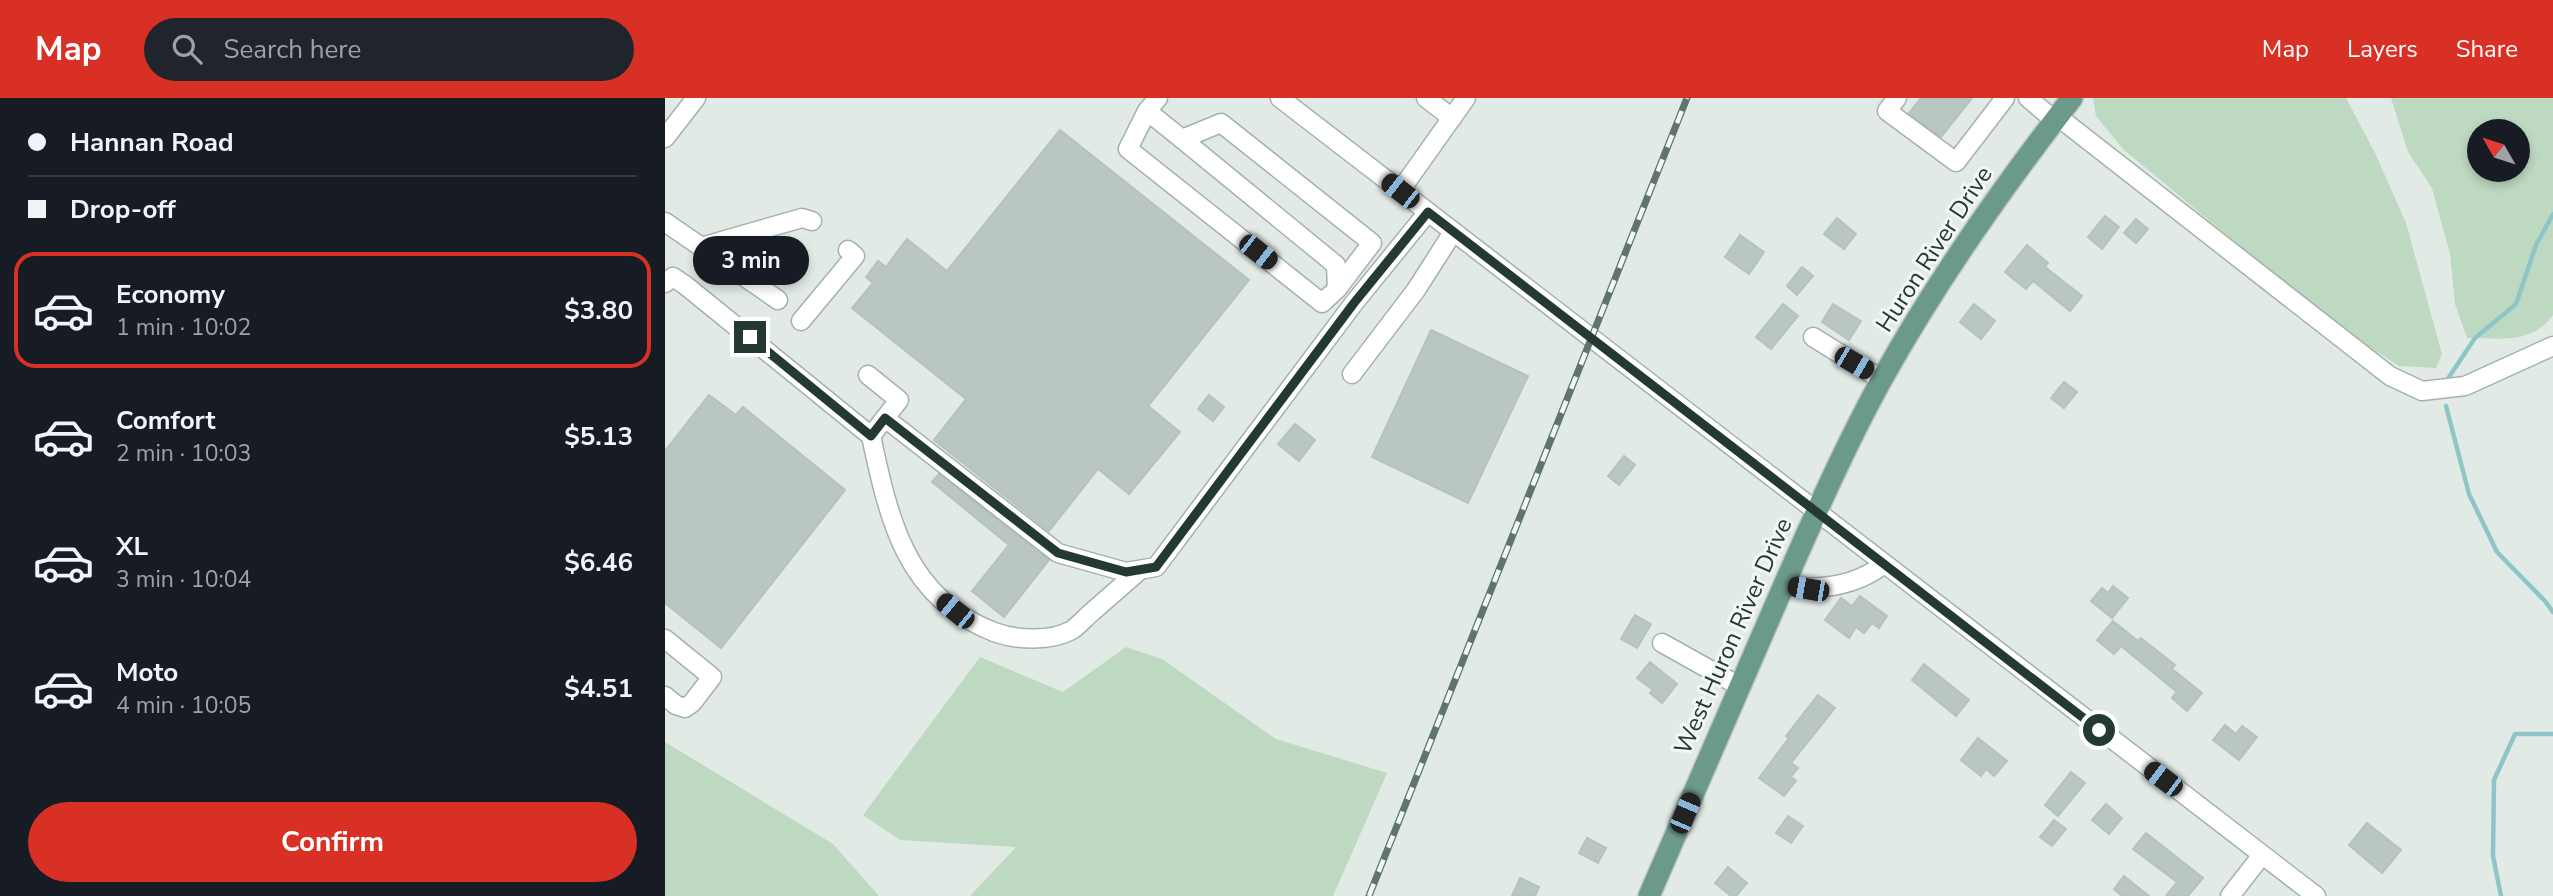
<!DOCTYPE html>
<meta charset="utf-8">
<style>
:root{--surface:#171b24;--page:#20242c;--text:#f1f3f6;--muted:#9ea1a6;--line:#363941;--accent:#d93025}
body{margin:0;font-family:"Nunito Sans",sans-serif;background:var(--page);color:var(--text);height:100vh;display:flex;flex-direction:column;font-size:26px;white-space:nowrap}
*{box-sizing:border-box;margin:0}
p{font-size:23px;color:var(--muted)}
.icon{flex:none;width:38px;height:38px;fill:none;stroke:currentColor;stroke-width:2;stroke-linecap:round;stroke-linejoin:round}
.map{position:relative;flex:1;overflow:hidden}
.drawer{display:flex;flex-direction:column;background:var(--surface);width:665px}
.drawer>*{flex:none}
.guide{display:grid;align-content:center;height:154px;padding:0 28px;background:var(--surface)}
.needle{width:46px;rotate:309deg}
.fabs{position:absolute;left:1802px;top:21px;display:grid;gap:14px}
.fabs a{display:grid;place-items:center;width:63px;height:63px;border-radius:50%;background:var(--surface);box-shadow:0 4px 10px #0003;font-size:35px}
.end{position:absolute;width:32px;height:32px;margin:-16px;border:9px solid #243931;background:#fff;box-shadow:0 0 0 4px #fff}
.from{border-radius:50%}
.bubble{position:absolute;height:49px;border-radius:24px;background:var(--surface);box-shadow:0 4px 10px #0003;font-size:23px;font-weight:700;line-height:49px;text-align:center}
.car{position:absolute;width:21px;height:42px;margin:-21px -10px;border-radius:9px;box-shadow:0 0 5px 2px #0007;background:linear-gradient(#222 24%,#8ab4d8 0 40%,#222 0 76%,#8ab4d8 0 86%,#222 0)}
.guide b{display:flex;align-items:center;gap:24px;height:66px;font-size:26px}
.guide b+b{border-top:2px solid var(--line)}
.guide i{width:18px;height:18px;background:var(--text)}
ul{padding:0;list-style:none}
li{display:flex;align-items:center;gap:21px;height:116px;margin:0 14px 10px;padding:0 14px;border:4px solid transparent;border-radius:21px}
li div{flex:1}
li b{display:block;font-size:26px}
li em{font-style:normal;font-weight:700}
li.active{border-color:var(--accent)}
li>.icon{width:63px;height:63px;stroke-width:1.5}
.primary-button{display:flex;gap:14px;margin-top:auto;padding:14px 28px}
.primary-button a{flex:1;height:80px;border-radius:42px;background:var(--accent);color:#fff;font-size:28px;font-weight:700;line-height:80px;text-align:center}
header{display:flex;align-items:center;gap:42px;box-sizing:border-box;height:98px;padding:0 35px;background:var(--accent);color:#fff}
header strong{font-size:33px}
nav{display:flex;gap:38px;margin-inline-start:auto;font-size:24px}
.search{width:490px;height:63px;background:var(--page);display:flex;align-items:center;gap:18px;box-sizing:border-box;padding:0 24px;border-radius:38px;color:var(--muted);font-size:26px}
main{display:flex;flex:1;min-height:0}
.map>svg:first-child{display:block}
</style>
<header>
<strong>Map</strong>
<div class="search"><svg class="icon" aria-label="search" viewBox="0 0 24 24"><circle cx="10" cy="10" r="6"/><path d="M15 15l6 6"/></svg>Search here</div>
<nav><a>Map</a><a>Layers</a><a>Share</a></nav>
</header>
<main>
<section class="drawer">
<div class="guide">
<b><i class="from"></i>Hannan Road</b>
<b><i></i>Drop-off</b>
</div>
<ul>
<li class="active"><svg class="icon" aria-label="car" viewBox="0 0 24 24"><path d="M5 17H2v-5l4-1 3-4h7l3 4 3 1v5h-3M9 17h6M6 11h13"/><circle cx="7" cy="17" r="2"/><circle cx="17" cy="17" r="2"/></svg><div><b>Economy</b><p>1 min · 10:02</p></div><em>$3.80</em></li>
<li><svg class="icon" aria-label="car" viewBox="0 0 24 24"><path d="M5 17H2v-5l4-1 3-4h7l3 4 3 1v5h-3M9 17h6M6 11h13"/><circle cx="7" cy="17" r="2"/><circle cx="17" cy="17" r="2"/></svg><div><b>Comfort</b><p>2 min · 10:03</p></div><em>$5.13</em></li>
<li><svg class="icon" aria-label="car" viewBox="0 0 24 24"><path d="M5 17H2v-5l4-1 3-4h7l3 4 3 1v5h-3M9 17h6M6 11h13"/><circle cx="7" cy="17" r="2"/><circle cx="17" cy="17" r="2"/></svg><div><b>XL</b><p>3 min · 10:04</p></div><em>$6.46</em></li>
<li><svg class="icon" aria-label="car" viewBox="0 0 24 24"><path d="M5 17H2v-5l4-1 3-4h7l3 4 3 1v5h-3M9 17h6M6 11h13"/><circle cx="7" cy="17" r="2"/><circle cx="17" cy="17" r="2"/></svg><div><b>Moto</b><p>4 min · 10:05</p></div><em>$4.51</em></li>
</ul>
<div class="primary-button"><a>Confirm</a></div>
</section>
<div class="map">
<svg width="1888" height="798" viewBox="0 0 1888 798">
<rect width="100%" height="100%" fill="#e2eae6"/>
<g fill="#bdd9c2" fill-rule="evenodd">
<path d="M 1428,0 L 1681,0 L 1710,55 L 1741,125 L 1777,256 L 1771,270 L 1734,268 L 1666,224 L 1458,51 L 1431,18 Z"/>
<path d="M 1726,0 L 1888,0 L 1888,217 C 1866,247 1835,240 1802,240 L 1790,206 L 1785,156 L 1767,90 L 1743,54 ZM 1815,33 L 1853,33 L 1853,72 L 1815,72 Z"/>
<path d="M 461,549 L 497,561 L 611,641 L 722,675 L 668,798 L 305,798 L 351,749 L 235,742 L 198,717 L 315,559 L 398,594 Z"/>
<path d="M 0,644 L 168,746 L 214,798 L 0,798 Z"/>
</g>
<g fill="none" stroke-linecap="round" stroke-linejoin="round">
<g stroke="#90c5c8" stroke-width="4.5">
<path d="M 1784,279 L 1810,240 L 1851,206 L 1871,147 L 1888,116"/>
<path d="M 1781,308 L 1804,396 L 1832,454 L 1880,503 L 1888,514"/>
<path d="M 1836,798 L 1828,758 L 1829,682 L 1850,636 L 1888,636"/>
</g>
</g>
<g fill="#bac7c1" stroke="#b5c3bc" stroke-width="2">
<path d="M 1256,0 L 1307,0 L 1276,39 L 1244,15 Z"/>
<path d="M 395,32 L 584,182 L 483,308 L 515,334 L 464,396 L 433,371 L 384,433 L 269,342 L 301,301 L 187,210 L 208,185 L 201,179 L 213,163 L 221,169 L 242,141 L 282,173 Z"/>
<path d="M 1440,118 L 1454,129 L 1437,151 L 1423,139 Z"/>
<path d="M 1172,120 L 1191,136 L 1179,151 L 1159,136 Z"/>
<path d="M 1471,121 L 1483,131 L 1471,145 L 1459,135 Z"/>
<path d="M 1075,137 L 1099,154 L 1084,176 L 1060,159 Z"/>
<path d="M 1362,147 L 1383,165 L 1380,169 L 1417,198 L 1405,213 L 1368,183 L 1361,191 L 1340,174 Z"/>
<path d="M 1137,169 L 1148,178 L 1132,197 L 1122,188 Z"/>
<path d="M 1118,206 L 1133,218 L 1106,251 L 1091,239 Z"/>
<path d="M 1168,206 L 1196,223 L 1184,242 L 1157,224 Z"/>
<path d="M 1309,206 L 1330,223 L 1316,241 L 1295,224 Z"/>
<path d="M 766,232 L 863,278 L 803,405 L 707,359 Z"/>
<path d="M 1399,284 L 1412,294 L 1399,310 L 1386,300 Z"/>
<path d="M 44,297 L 71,317 L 78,309 L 180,392 L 56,550 L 0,505 L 0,353 Z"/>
<path d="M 544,297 L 559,309 L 548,323 L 533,311 Z"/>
<path d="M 630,326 L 650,342 L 634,363 L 613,346 Z"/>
<path d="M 959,358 L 970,367 L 954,387 L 943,378 Z"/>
<path d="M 274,376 L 384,462 L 339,519 L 307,493 L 344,447 L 267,384 Z"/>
<path d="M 1448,488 L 1463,500 L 1447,520 L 1426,503 L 1437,490 L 1443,495 Z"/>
<path d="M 1195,498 L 1222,518 L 1214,530 L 1207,525 L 1199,535 L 1191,529 L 1184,540 L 1160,522 L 1176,500 L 1187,508 Z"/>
<path d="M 970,517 L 986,526 L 972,550 L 956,541 Z"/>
<path d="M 1448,523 L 1473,543 L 1476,540 L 1510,567 L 1507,571 L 1537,595 L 1522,613 L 1507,600 L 1512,594 L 1456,548 L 1449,556 L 1432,542 Z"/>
<path d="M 985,564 L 1012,586 L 997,605 L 985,595 L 988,592 L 972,580 Z"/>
<path d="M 1259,566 L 1304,602 L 1291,618 L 1247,582 Z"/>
<path d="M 1153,597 L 1170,610 L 1126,665 L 1133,670 L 1126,679 L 1131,683 L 1119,698 L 1094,680 L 1124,640 L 1121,638 Z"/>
<path d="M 1560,627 L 1571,636 L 1577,628 L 1592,639 L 1574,662 L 1548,642 Z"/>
<path d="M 1313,640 L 1342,663 L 1329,678 L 1321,671 L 1316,678 L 1296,662 Z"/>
<path d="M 1406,674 L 1420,685 L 1393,718 L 1380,707 Z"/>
<path d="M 1441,706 L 1457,720 L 1444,736 L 1427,722 Z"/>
<path d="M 1123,718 L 1138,728 L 1126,745 L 1111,735 Z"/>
<path d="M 1389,722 L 1401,731 L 1387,748 L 1375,739 Z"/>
<path d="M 1702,725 L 1736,752 L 1717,775 L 1684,747 Z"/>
<path d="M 1481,735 L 1538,780 L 1523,798 L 1501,798 L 1512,784 L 1468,751 Z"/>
<path d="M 922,740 L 941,750 L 933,765 L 914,755 Z"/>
<path d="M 1063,769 L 1082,785 L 1071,798 L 1066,798 L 1050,785 Z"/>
<path d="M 1459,778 L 1484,798 L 1457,798 L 1449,791 Z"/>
<path d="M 855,780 L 874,789 L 870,798 L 847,798 Z"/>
</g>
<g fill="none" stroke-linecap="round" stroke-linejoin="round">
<defs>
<g id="minor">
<path d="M 615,0 L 1651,798"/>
<path d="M 761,0 L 787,20"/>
<path d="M 1232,0 L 1222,13 L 1291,64 L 1340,0"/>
<path d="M 1363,0 L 1389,22"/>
<path d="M 482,13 L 517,41 L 556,25 L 707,145 L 672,191 L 657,205 L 463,51 L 482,13 L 493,0"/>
<path d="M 1392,18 L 1725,278 L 1757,293 L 1800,288 L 1888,248"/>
<path d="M 0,40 L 31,0"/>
<path d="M 517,41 L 671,167 L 672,191"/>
<path d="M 735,93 L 801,0"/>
<path d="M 0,124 L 113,202"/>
<path d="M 36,149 L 137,120 L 147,123"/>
<path d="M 0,185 L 8,179 L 20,187 L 206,338 L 234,302 L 203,277"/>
<path d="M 136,223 L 190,158 L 183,152"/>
<path d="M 1148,239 L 1217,282"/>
<path d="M 687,276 L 751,192 L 788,134"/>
<path d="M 220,320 L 393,455 L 461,474 L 491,469 L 689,205 L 763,114"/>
<path d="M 206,338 C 224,422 241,500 329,534 C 351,542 386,544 407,532 C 414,527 421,519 427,514 C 443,500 459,486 475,472"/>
<path d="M 1119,487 C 1155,493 1188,489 1218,467"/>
<path d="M 0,541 L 47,579 L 27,605 L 20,610 L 11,607 L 0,598"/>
<path d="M 997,545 L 1074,588"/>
<path d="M 1565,798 L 1597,757"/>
</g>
<path id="major" d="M 984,798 C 1029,694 1074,590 1119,487 C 1150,417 1180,348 1217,281 C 1272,182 1337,90 1407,0"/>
</defs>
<use href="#minor" stroke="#a5b1ac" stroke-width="21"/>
<use href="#major" stroke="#bdc4c1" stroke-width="24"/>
<use href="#minor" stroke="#fff" stroke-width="18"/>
<use href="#major" stroke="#6c9a8a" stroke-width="21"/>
<defs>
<path id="rail" d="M 704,798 L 1022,0"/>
</defs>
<use href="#rail" stroke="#5e746d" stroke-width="7"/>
<use href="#rail" stroke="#f2f7f4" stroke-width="4.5" stroke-dasharray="13" stroke-linecap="butt"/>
</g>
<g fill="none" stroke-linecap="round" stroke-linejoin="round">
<path stroke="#243931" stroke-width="9" d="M 85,239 L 206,338 L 220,320 L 393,455 L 461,474 L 491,469 L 689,205 L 763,114 L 1434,632"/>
</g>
<g text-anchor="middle" stroke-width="6" stroke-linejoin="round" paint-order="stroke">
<g font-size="24" fill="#243931" stroke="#f2f7f4">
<text transform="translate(1269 151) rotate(-57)" y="8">Huron River Drive</text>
<text transform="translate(1068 538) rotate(-66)" y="8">West Huron River Drive</text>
</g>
</g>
</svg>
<div class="fabs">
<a><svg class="needle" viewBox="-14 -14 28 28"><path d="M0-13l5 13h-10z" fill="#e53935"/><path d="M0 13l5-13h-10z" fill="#9ea1a6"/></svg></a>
</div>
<i class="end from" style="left:1434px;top:632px"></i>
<i class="end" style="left:85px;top:239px"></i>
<div class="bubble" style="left:28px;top:138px;width:116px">3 min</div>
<i class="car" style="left:735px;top:93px;rotate:308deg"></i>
<i class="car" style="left:593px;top:154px;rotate:128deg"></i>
<i class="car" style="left:1189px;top:265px;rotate:120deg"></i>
<i class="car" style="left:1143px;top:491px;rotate:280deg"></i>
<i class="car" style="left:290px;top:513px;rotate:309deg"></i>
<i class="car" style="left:1498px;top:681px;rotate:307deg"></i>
<i class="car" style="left:1020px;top:715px;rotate:23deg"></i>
</div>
</main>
